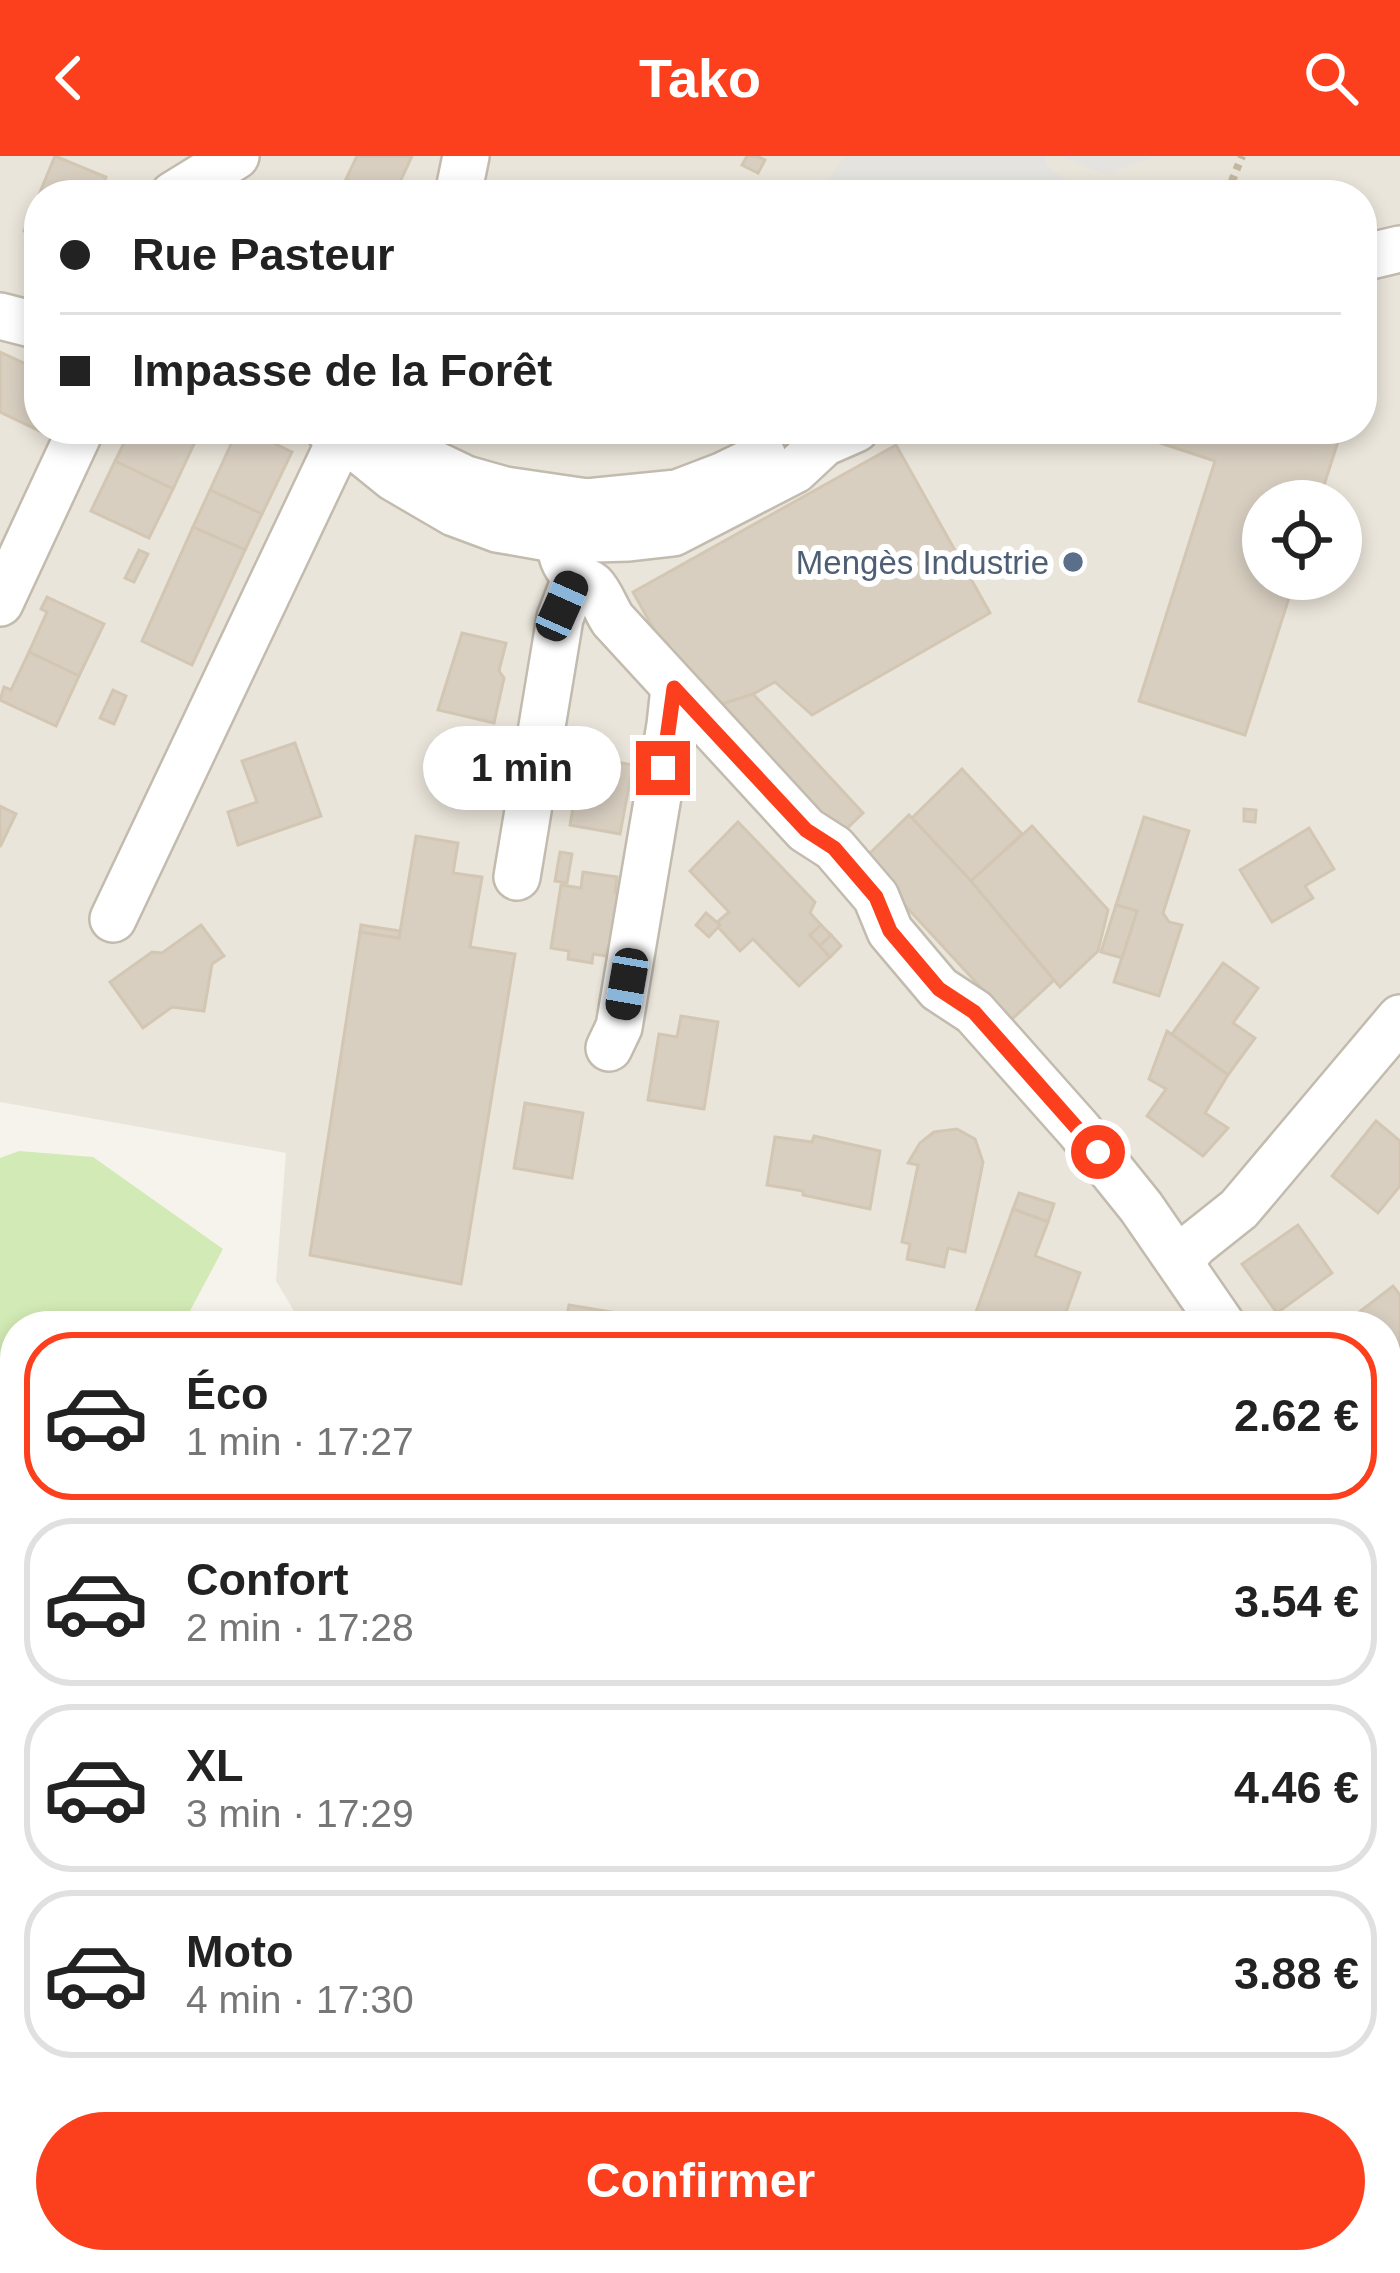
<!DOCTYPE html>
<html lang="fr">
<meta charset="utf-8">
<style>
:root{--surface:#fff;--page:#f6f6f6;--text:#222;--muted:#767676;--line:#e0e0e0;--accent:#fc3f1d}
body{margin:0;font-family:Helvetica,sans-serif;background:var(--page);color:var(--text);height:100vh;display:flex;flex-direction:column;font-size:45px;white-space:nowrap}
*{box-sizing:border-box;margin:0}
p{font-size:39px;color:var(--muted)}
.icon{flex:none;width:66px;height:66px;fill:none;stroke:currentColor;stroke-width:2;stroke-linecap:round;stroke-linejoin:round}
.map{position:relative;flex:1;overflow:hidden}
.panel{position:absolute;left:0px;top:1155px;width:1401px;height:963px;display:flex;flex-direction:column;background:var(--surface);border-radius:48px 48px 0 0;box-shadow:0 6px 18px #0003}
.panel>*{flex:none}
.hud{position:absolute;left:24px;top:24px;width:1353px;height:264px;border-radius:48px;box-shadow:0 6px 18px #0003;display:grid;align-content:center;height:264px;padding:0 36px;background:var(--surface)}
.tools{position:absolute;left:1242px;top:324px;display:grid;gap:24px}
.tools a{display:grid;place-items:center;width:120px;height:120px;border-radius:50%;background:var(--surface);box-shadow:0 6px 18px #0003;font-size:60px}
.end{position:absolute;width:54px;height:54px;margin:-27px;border:15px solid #fc3f1d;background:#fff;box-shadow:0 0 0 6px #fff}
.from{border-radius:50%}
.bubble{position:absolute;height:84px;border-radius:42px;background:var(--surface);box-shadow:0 6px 18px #0003;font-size:39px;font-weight:600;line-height:84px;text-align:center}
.car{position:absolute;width:36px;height:72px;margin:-36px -18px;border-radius:15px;box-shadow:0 0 9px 3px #0007;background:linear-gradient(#222 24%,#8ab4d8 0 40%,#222 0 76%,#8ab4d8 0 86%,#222 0)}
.hud b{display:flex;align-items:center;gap:42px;height:114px;font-size:45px}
.hud b+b{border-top:3px solid var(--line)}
.hud i{width:30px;height:30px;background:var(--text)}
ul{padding:21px 0 0;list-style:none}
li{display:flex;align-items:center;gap:36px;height:168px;margin:0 24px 18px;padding:0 12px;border:6px solid var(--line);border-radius:48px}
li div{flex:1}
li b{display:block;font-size:45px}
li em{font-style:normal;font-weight:600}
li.selected{border-color:var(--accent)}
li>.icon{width:108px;height:108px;stroke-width:1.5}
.cta{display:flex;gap:24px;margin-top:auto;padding:24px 36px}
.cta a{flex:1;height:138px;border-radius:72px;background:var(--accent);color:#fff;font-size:48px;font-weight:600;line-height:138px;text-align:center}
header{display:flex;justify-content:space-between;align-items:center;height:156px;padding:0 36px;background:var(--accent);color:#fff;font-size:54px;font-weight:600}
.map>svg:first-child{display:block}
</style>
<header><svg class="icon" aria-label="back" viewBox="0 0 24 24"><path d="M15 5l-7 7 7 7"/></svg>Tako<svg class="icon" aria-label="search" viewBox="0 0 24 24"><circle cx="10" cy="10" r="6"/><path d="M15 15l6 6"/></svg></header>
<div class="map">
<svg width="1400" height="2117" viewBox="0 0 1400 2117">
<rect width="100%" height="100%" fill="#f6f3ec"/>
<path fill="#eae5da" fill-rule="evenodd" d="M 0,0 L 1400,0 L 1400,2117 L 910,2117 L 909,2103 L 1386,2103 L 1386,1170 L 303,1170 L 276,1125 L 286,997 L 0,946 ZM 39,39 L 1362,39 L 1362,273 L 39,273 ZM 1263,345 L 1341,345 L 1341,423 L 1263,423 Z"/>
<path fill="#d2eab5" d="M 19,995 L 93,1001 L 223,1093 L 182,1170 L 15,1170 L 15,2103 L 909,2103 L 910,2117 L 0,2117 L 0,1002 Z"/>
<g fill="#e5e3e0">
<path d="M 845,0 L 1047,0 L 1046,5 L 1049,11 L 1072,30 L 1065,39 L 819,39 Z"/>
<path d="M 1061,0 L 1156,0 L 1106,19 Z"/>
</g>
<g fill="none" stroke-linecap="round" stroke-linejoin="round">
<path stroke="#a9d4f2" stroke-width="12" d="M 908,2117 L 909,2103"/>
</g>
<g fill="#d8cfc1" stroke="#d3c7b4" stroke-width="3">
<path d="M 55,0 L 106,21 L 99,39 L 39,39 L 39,82 L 24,75 Z"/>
<path d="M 357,0 L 412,0 L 394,39 L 379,39 L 346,23 Z"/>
<path d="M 747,0 L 757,0 L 765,4 L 758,17 L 742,9 Z"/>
<path d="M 0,196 L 39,214 L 39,273 L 46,273 L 44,277 L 0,256 Z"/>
<path d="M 131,273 L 201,273 L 173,333 L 115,305 Z"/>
<path d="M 238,273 L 244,273 L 292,296 L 262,358 L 210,334 Z"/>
<path d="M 1132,273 L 1342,273 L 1319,345 L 1263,345 L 1263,423 L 1295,423 L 1245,579 L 1139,545 L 1215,305 L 1130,277 Z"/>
<path d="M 896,289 L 990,457 L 812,559 L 775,526 L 753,538 L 719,549 L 666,495 L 633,436 Z"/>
<path d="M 115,305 L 173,333 L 149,382 L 91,355 Z"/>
<path d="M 210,334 L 262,358 L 245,394 L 193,371 Z"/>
<path d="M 193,371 L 245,394 L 192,509 L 142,485 Z"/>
<path d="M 139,394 L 148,398 L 134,426 L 125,422 Z"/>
<path d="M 47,441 L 104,468 L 79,520 L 29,496 L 47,456 L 41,453 Z"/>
<path d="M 462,477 L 506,487 L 499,515 L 504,522 L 494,567 L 438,554 Z"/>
<path d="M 29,496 L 79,520 L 56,570 L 0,544 L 4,531 L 11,534 Z"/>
<path d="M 113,534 L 126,540 L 114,568 L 100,562 Z"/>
<path d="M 753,538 L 863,657 L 840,679 L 719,549 Z"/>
<path d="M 295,587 L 321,660 L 238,689 L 228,656 L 257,646 L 242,605 Z"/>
<path d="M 582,600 L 633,609 L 620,678 L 570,669 Z"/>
<path d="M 962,613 L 1022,678 L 971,725 L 912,662 Z"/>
<path d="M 0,650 L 16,658 L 0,691 Z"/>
<path d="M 1244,653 L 1256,654 L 1255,666 L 1244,665 Z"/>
<path d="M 909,659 L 971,725 L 1054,824 L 1011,864 L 863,704 Z"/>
<path d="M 1144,661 L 1189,675 L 1163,757 L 1169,766 L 1182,769 L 1159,840 L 1114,826 L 1137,755 L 1116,749 Z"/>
<path d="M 738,666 L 815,746 L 810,757 L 821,769 L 810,779 L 830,801 L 799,830 L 753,783 L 740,795 L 718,771 L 720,769 L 717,766 L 729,756 L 690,715 Z"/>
<path d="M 1032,670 L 1108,754 L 1098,795 L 1060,831 L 971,725 Z"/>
<path d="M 1309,672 L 1334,713 L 1305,730 L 1313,742 L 1272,766 L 1240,714 Z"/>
<path d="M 416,680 L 458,687 L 453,717 L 482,721 L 470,791 L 515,798 L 461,1128 L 310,1099 L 360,776 L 399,782 Z"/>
<path d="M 560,696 L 572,698 L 567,727 L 555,725 Z"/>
<path d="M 583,716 L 617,721 L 615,737 L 623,738 L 613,801 L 593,798 L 592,807 L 568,803 L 569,795 L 551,792 L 561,729 L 581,732 Z"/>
<path d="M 1116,749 L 1137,755 L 1122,802 L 1101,796 Z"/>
<path d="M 706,757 L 720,769 L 709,781 L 696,769 Z"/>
<path d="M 201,769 L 224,800 L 212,808 L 204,855 L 172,851 L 143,872 L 110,826 L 152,796 L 162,797 Z"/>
<path d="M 361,769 L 400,775 L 399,782 L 360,776 Z"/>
<path d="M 821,769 L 831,779 L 820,790 L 810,779 Z"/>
<path d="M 831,779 L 841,790 L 830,801 L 820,790 Z"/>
<path d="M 1223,807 L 1258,832 L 1233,867 L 1255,882 L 1228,919 L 1172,878 Z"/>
<path d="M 681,860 L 718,866 L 704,953 L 648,944 L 659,878 L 677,881 Z"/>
<path d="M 1167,875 L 1228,919 L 1205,957 L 1228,972 L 1203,1000 L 1147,960 L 1166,933 L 1149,923 Z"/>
<path d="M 525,947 L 583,957 L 572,1022 L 514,1012 Z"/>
<path d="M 1376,965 L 1400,985 L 1400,1030 L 1378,1057 L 1332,1020 Z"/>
<path d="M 957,973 L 975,983 L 983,1006 L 965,1096 L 948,1092 L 944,1111 L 907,1103 L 910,1088 L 902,1086 L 918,1009 L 908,1007 L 920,987 L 934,976 Z"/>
<path d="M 814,980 L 880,995 L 870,1053 L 803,1039 L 803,1035 L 767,1029 L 775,981 L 812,986 Z"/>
<path d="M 1019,1037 L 1054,1048 L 1048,1066 L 1013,1053 Z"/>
<path d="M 1013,1053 L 1048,1066 L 1035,1100 L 1080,1117 L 1061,1170 L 1015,1170 L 976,1156 Z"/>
<path d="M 1298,1069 L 1332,1117 L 1277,1157 L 1242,1108 Z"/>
<path d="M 1393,1130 L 1400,1139 L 1400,1209 L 1386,1219 L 1393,1227 L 1386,1232 L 1386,1170 L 1341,1170 Z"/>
<path d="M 569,1149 L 659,1164 L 657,1170 L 565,1170 Z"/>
<path d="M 1400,1341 L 1400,1379 L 1390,1343 Z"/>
<path d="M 1394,1929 L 1400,1929 L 1400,1985 L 1399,1966 L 1394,1966 Z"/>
<path d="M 1394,2086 L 1400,2115 L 1388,2117 L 1386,2087 Z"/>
<path d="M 1009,2103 L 1058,2103 L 1057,2117 L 1009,2114 Z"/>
<path d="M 1168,2103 L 1217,2103 L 1217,2109 L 1168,2107 Z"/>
</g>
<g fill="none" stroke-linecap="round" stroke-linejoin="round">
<defs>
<g id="minor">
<path d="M 173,39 L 236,0"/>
<path d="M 458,39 L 466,0"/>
<path d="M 1362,102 L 1400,93"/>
<path d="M 0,160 L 39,170"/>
<path d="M 328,273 L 342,280 L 394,322 L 454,357 L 497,373 L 560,384 L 629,382 L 673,377 L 795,314 L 824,287 L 856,273"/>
<path d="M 362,284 L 399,291 L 466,323 L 505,334 L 587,346 L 677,337 L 724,319 L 763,300"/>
<path d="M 563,343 C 560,368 553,402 575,419 C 580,424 587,425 592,429 C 601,438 606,454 613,464 L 806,674 L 834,692 L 876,741 L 890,775 L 939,833 L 974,856 L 1079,974 L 1141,1051 L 1223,1170"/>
<path d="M 0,447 L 81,273"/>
<path d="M 517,721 L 560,462 L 576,420"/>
<path d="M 113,763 L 342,280"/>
<path d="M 609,892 L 619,871 L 670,569 L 674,532"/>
<path d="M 1180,1105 L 1195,1088 L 1239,1053 L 1400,862"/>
<path d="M 1386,1594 L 1400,1643"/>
<path d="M 1386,1879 L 1400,1880"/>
<path d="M 1104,2117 L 1105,2103"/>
</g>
</defs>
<use href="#minor" stroke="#c2bbae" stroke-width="50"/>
<g stroke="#c4b79f" stroke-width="8" stroke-dasharray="6 6" stroke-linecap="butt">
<path d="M 1232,25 L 1242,0"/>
<path d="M 0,1560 L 15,1562"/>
<path d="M 773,2117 L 780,2103"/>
<path d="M 860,2117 L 861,2103"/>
</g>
<use href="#minor" stroke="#fff" stroke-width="45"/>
</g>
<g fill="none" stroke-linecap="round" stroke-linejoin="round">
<path stroke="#fc3f1d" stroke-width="15" d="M 663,612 L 674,532 L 806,674 L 834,692 L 876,741 L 890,775 L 939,833 L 974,856 L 1098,996"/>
</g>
<circle fill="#5c6f8a" stroke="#fff" stroke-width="4.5" cx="1073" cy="406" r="12"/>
<g text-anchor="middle" stroke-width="12" stroke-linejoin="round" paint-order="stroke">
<g font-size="33" fill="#4e5e75" stroke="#fff" text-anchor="end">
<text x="1049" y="418">Mengès Industrie</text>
</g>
</g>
</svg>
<div class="tools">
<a><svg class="icon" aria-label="locate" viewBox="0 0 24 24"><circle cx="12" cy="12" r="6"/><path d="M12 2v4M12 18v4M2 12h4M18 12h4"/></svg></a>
</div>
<i class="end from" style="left:1098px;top:996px"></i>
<i class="end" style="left:663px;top:612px"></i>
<div class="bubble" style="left:423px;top:570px;width:198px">1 min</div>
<i class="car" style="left:562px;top:450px;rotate:24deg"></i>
<i class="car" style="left:627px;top:828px;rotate:190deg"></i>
<div class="hud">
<b><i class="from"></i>Rue Pasteur</b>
<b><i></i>Impasse de la Forêt</b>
</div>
<section class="panel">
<ul>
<li class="selected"><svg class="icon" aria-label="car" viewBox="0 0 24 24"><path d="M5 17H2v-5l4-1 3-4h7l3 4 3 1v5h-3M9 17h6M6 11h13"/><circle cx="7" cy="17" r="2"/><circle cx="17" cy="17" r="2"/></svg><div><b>Éco</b><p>1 min · 17:27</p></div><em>2.62 €</em></li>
<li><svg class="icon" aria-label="car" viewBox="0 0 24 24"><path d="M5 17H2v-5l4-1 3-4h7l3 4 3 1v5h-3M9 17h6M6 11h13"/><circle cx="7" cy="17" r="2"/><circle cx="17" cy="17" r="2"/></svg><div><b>Confort</b><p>2 min · 17:28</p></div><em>3.54 €</em></li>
<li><svg class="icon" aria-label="car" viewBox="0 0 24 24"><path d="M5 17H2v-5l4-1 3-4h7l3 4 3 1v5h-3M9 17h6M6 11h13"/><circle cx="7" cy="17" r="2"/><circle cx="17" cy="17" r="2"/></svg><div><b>XL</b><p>3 min · 17:29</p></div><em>4.46 €</em></li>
<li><svg class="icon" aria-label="car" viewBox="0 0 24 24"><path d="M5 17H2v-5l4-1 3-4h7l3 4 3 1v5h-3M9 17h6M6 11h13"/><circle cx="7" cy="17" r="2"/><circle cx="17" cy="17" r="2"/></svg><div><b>Moto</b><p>4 min · 17:30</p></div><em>3.88 €</em></li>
</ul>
<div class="cta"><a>Confirmer</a></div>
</section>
</div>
